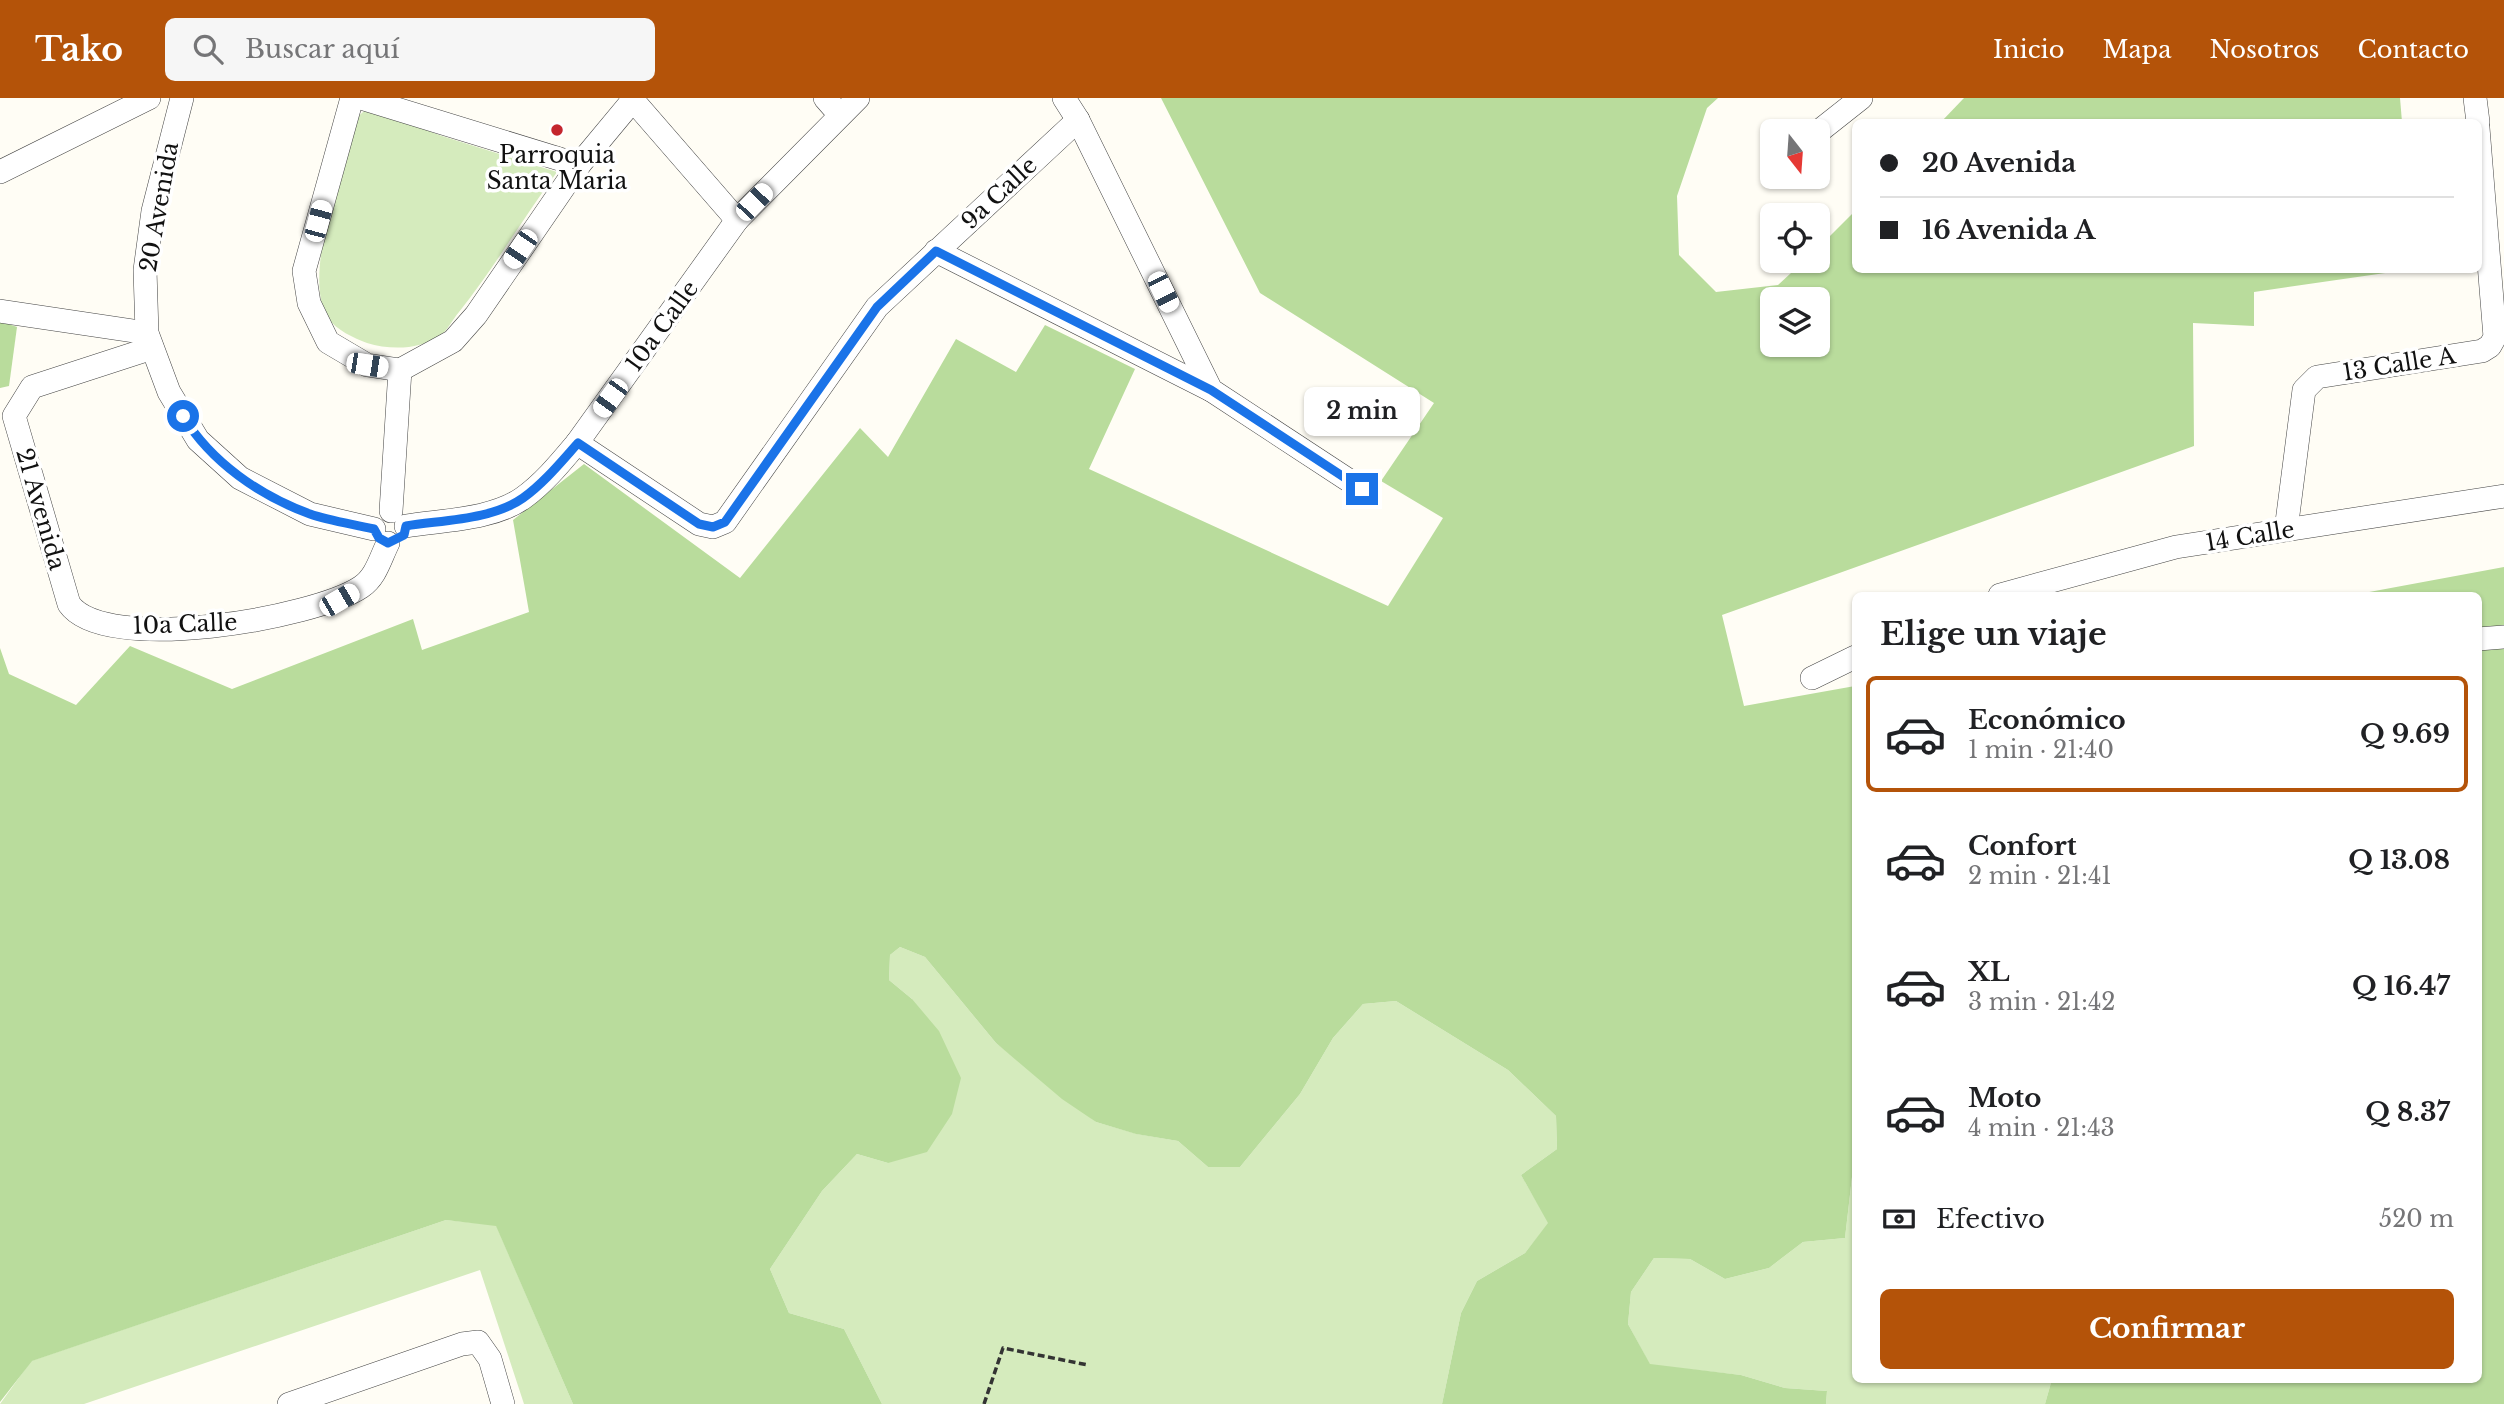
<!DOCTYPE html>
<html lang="es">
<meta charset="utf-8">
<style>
:root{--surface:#fff;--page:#f6f6f6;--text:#202124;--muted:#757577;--line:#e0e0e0;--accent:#b45309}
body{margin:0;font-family:"Libre Baskerville",serif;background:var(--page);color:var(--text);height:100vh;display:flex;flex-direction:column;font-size:26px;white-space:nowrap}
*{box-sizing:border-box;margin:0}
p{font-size:23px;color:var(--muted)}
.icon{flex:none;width:38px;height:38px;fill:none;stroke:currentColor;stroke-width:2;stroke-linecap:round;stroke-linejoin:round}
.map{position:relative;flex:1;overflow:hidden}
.side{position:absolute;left:1852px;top:494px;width:630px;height:791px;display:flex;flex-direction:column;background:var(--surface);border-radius:10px;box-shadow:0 2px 5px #0004}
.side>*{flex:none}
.guide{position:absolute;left:1852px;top:21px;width:630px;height:154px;border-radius:10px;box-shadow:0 2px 5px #0004;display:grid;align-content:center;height:154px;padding:0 28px;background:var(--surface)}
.needle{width:46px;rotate:163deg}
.fabs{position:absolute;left:1760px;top:21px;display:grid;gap:14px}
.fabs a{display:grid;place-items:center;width:70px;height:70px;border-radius:10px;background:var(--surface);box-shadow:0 2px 5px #0004;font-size:35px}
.end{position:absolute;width:32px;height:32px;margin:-16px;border:9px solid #1a73e8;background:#fff;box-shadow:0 0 0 4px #fff}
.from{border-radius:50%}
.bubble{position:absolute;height:49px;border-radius:10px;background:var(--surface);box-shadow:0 2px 5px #0004;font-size:23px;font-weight:700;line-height:49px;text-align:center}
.car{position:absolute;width:21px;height:42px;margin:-21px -10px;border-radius:9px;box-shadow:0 0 5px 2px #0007;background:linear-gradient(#fff 24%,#345 0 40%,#fff 0 76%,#345 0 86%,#fff 0)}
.guide b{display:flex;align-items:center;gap:24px;height:66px;font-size:26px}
.guide b+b{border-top:2px solid var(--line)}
.guide i{width:18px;height:18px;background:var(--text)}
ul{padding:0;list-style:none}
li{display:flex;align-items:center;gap:21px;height:116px;margin:0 14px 10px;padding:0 14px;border:4px solid transparent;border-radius:10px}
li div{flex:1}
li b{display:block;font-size:26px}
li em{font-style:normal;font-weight:700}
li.current{border-color:var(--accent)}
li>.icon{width:63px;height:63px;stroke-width:1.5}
h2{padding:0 28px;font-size:32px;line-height:84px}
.pay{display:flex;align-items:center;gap:18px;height:77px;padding:0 28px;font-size:26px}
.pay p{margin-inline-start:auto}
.primary-button{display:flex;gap:14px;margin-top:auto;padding:14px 28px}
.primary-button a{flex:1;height:80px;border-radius:10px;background:var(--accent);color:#fff;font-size:28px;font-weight:700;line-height:80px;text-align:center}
header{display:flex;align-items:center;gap:42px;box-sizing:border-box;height:98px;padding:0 35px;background:var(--accent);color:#fff}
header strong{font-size:33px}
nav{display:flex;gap:38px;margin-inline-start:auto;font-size:24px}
.search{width:490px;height:63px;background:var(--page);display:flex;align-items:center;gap:18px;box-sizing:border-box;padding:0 24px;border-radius:10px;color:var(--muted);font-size:26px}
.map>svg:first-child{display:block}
</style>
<header>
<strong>Tako</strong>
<div class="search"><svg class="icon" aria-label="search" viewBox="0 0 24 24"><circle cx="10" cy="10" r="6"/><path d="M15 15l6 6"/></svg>Buscar aquí</div>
<nav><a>Inicio</a><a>Mapa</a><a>Nosotros</a><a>Contacto</a></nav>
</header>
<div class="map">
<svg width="2504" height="1306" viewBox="0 0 2504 1306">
<rect width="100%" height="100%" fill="#fffdf5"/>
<g fill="#d5ebbd">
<path d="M 368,10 L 442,38 L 557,74 C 523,120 495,169 459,214 C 453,221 447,233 440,238 C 419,252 390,252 367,245 C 354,240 336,232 328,220 C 301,179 344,64 357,19 Z"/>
<path d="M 900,849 L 925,859 L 996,945 L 1096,1024 L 1137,1036 L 1178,1043 L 1208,1069 L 1240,1069 L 1300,996 L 1333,940 L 1363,906 L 1396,903 L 1508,972 L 1556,1018 L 1557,1051 L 1521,1077 L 1549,1125 L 1525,1155 L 1477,1183 L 1461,1215 L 1442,1306 L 882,1306 L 844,1231 L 789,1215 L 770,1171 L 822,1093 L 857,1056 L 888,1065 L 912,901 L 889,882 L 890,857 Z"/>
<path d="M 1852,1079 L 1855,1079 L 1855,1281 L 2052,1281 L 2045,1306 L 1826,1306 L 1827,1293 L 1785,1290 L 1741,1277 L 1650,1267 L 1628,1226 L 1631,1194 L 1654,1160 L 1690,1161 L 1725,1181 L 1769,1170 L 1803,1144 L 1845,1140 Z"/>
<path d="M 446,1122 L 496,1127 L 573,1306 L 524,1306 L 480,1172 L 84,1306 L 0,1306 L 31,1263 Z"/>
</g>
<g fill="#b9dc9c" fill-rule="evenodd">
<path d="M 1161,0 L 1718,0 L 1707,10 L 1677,98 L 1679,157 L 1716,194 L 1778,187 L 1804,163 L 1818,163 L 1818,150 L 1855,113 L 1855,172 L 2406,172 L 2254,194 L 2254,228 L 2193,225 L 2194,348 L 1722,517 L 1744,608 L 1855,588 L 1855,1079 L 1852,1079 L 1845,1140 L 1803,1144 L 1769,1170 L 1725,1181 L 1690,1161 L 1654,1160 L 1631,1194 L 1628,1226 L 1650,1266 L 1741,1277 L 1785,1290 L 1827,1293 L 1826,1306 L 1442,1306 L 1461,1215 L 1477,1183 L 1525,1155 L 1548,1125 L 1521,1077 L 1557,1051 L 1556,1018 L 1508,972 L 1396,903 L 1363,906 L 1333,940 L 1300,996 L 1240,1069 L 1208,1069 L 1178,1043 L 1136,1036 L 1096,1024 L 1062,1001 L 996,945 L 925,859 L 900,849 L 890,857 L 889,882 L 912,901 L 939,933 L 961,980 L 952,1016 L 927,1054 L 888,1065 L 857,1056 L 822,1093 L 770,1171 L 789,1215 L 844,1231 L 882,1306 L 573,1306 L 496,1128 L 446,1122 L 32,1263 L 0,1304 L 0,550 L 9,576 L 76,607 L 130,548 L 232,591 L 413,521 L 422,552 L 529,514 L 513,422 L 584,366 L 740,480 L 860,330 L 888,359 L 956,241 L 1016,274 L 1045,227 L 1135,271 L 1089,371 L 1388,508 L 1443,420 L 1381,383 L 1434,305 L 1260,195 ZM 1773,201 L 1818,201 L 1818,247 L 1773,247 Z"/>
<path d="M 1964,0 L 2400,0 L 2402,24 L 1941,24 Z"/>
<path d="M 0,223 L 17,229 L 9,288 L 0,290 Z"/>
<path d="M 2504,469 L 2504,1306 L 2045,1306 L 2052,1281 L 2478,1281 L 2478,497 L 2353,497 Z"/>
</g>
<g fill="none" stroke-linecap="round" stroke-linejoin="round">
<defs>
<g id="minor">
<path d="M 182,0 L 153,113 L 145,172 L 147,235 L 169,294 L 198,342 L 240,380 L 310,416 L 374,431"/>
<path d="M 352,0 L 304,173 L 309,205 L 328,244 L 367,267 L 400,272"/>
<path d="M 361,0 L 579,67"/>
<path d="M 631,0 L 737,122"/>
<path d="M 825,0 L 839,16"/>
<path d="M 1064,0 L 1078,22 L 1211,292 L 1362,391"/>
<path d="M 2475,0 L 2478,24"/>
<path d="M 1818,34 L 1861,0"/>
<path d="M 0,74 L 149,0"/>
<path d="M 936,153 L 1211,292"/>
<path d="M 0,213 L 147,235"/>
<path d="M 152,250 L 32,289 L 14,318 L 69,506 C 105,557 315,520 361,489 C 376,479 380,461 388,445"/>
<path d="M 400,272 L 453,243 L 476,217 L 579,67 L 633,2"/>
<path d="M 577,345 L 699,426 L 713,429 L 725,424 L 877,209 L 1078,22"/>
<path d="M 391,413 L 400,272"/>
<path d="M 406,428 C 442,422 492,422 523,400 C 544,385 561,364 577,345 L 737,122 L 858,0"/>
<path d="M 2286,432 L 2304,292 L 2317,279 L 2482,253 L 2490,248 L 2495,239 L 2478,30"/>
<path d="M 2000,497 L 2176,449 L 2504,398"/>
<path d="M 2478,541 L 2504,539"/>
<path d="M 1812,580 L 1855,559"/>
<path d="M 289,1306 L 462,1246 L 478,1244 L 490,1261 L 503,1306"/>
</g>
</defs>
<use href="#minor" stroke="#444" stroke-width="24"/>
<path stroke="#333" stroke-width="3.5" stroke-dasharray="7 3.5" stroke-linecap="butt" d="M 984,1306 L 1003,1250 L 1088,1267"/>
<use href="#minor" stroke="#fff" stroke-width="23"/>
</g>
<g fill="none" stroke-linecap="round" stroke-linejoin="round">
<path stroke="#1a73e8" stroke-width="9" d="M 183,318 C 211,364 260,398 310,416 C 330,423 353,426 374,431 L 379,440 L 388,445 L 404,437 L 406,428 C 442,422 492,422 523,400 C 544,385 561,364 578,345 L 699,426 L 713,429 L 725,424 L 877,209 L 936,153 L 1211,292 L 1362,391"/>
</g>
<circle fill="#c4262e" stroke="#fff" stroke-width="2.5" cx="557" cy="32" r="7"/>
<g text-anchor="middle" stroke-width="7" stroke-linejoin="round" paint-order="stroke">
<g font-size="23" fill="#111" stroke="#fff">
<text x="557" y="65">Parroquia<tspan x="557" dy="26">Santa Maria</tspan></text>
</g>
<g font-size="23" fill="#111" stroke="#fff">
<text transform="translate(999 95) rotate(-43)" y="8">9a Calle</text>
<text transform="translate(159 109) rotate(-80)" y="8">20 Avenida</text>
<text transform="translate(662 228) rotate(-54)" y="8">10a Calle</text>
<text transform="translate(2399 266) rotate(-9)" y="8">13 Calle A</text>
<text transform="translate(41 411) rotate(74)" y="8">21 Avenida</text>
<text transform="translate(2250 438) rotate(-9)" y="8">14 Calle</text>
<text transform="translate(185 526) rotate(-2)" y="8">10a Calle</text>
</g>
</g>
</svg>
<div class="fabs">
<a><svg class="needle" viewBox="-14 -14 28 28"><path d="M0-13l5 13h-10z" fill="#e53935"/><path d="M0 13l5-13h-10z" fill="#757577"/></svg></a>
<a><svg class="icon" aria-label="locate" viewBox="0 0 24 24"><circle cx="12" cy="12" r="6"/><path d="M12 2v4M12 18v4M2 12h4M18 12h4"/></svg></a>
<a><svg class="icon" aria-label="layers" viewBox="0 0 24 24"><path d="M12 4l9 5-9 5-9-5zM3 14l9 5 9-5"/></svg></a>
</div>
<i class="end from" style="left:183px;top:318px"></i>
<i class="end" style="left:1362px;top:391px"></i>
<div class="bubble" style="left:1304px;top:289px;width:116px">2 min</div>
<i class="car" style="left:754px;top:104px;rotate:44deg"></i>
<i class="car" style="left:318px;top:123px;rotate:15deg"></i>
<i class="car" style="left:520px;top:151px;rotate:214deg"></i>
<i class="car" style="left:1163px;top:194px;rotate:154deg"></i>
<i class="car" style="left:367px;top:267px;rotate:99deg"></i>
<i class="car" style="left:610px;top:300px;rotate:216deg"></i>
<i class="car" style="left:339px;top:502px;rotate:60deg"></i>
<div class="guide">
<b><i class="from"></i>20 Avenida</b>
<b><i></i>16 Avenida A</b>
</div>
<section class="side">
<h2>Elige un viaje</h2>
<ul>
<li class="current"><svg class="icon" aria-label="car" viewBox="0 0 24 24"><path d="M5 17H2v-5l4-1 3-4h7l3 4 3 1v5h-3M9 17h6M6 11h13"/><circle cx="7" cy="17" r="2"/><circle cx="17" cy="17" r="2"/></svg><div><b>Económico</b><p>1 min · 21:40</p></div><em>Q 9.69</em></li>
<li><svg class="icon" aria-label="car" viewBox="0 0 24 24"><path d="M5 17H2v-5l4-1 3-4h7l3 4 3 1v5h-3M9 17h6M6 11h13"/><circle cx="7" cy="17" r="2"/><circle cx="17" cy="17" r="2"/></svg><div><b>Confort</b><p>2 min · 21:41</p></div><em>Q 13.08</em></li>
<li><svg class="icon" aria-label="car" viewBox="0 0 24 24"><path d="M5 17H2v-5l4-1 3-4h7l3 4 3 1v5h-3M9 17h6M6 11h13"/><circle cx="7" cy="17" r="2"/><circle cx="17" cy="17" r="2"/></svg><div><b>XL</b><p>3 min · 21:42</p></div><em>Q 16.47</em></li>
<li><svg class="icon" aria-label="car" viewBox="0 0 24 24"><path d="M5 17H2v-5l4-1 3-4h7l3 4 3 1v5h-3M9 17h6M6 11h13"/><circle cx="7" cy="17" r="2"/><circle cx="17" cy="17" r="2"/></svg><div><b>Moto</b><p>4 min · 21:43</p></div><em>Q 8.37</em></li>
</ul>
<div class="pay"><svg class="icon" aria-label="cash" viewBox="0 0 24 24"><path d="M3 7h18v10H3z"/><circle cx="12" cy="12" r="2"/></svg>Efectivo<p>520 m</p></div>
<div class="primary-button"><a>Confirmar</a></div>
</section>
</div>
